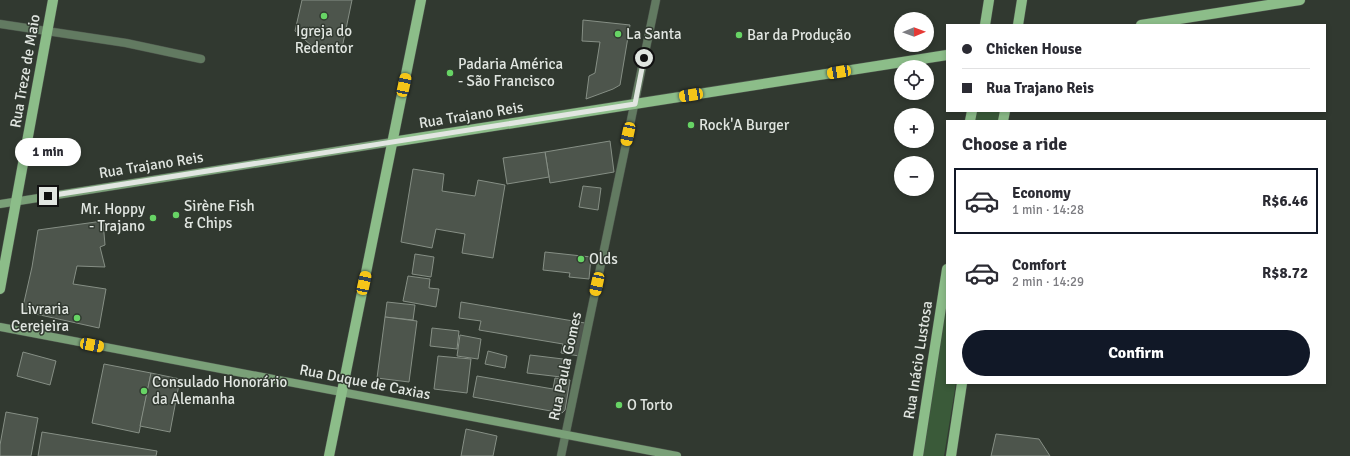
<!DOCTYPE html>
<meta charset="utf-8">
<style>
:root{--surface:#fff;--page:#f7f7f7;--text:#2b2b33;--muted:#7c7c81;--line:#e1e1e2;--accent:#111827}
body{margin:0;font-family:Signika,sans-serif;background:var(--page);color:var(--text);height:100vh;display:flex;flex-direction:column;font-size:15px;white-space:nowrap}
*{box-sizing:border-box;margin:0}
p{font-size:13px;color:var(--muted)}
.icon{flex:none;width:22px;height:22px;fill:none;stroke:currentColor;stroke-width:2;stroke-linecap:round;stroke-linejoin:round}
.map{position:relative;flex:1;overflow:hidden}
.sheet{position:absolute;left:946px;top:120px;width:380px;height:264px;display:flex;flex-direction:column;background:var(--surface);border-radius:0px;box-shadow:0 2px 6px #0003}
.sheet>*{flex:none}
.banner{position:absolute;left:946px;top:24px;width:380px;height:88px;border-radius:0px;box-shadow:0 2px 6px #0003;display:grid;align-content:center;height:88px;padding:0 16px;background:var(--surface)}
.needle{width:26px;rotate:89deg}
.controls{position:absolute;left:894px;top:12px;display:grid;gap:8px}
.controls a{display:grid;place-items:center;width:40px;height:40px;border-radius:50%;background:var(--surface);box-shadow:0 2px 6px #0003;font-size:20px}
.end{position:absolute;width:18px;height:18px;margin:-9px;border:5px solid #e1e6e1;background:#111;box-shadow:0 0 0 2px #111}
.from{border-radius:50%}
.bubble{position:absolute;height:28px;border-radius:14px;background:var(--surface);box-shadow:0 2px 6px #0003;font-size:13px;font-weight:700;line-height:28px;text-align:center}
.car{position:absolute;width:12px;height:24px;margin:-12px -6px;border-radius:5px;box-shadow:0 0 3px 1px #0007;background:linear-gradient(#f5c518 24%,#345 0 40%,#f5c518 0 76%,#345 0 86%,#f5c518 0)}
.banner b{display:flex;align-items:center;gap:14px;height:38px;font-size:15px}
.banner b+b{border-top:1px solid var(--line)}
.banner i{width:10px;height:10px;background:var(--text)}
ul{padding:0;list-style:none}
li{display:flex;align-items:center;gap:12px;height:66px;margin:0 8px 6px;padding:0 8px;border:2px solid transparent;border-radius:0px}
li div{flex:1}
li b{display:block;font-size:15px}
li em{font-style:normal;font-weight:700}
li.active{border-color:var(--accent)}
li>.icon{width:36px;height:36px;stroke-width:1.5}
h2{padding:0 16px;font-size:18px;line-height:48px}
.button{display:flex;gap:8px;margin-top:auto;padding:8px 16px}
.button a{flex:1;height:46px;border-radius:24px;background:var(--accent);color:#fff;font-size:16px;font-weight:700;line-height:46px;text-align:center}
.map>svg:first-child{display:block}
</style>
<div class="map">
<svg width="1350" height="456" viewBox="0 0 1350 456">
<rect width="100%" height="100%" fill="#313930"/>
<g fill="#3a5a39">
<path d="M 975,111 L 1000,111 L 999,121 L 973,121 Z"/>
<path d="M 947,287 L 947,383 L 956,383 L 944,456 L 920,456 Z"/>
</g>
<g fill="#4d554c" stroke="#868f85">
<path d="M 302,0 L 352,0 L 341,53 L 313,47 L 295,31 Z"/>
<path d="M 583,20 L 630,25 L 620,85 L 613,89 L 586,99 L 589,76 L 595,73 L 600,42 L 582,41 Z"/>
<path d="M 610,141 L 614,172 L 550,183 L 545,152 Z"/>
<path d="M 545,152 L 549,177 L 507,184 L 503,158 Z"/>
<path d="M 413,169 L 444,174 L 442,191 L 475,196 L 478,180 L 505,185 L 493,258 L 462,253 L 465,234 L 436,229 L 432,248 L 401,242 Z"/>
<path d="M 583,186 L 601,188 L 598,210 L 579,207 Z"/>
<path d="M 103,221 L 105,245 L 100,247 L 105,267 L 77,266 L 73,284 L 106,289 L 99,328 L 22,311 L 32,267 L 38,230 Z"/>
<path d="M 545,252 L 591,257 L 589,279 L 569,277 L 570,273 L 543,270 Z"/>
<path d="M 415,254 L 434,257 L 431,277 L 412,274 Z"/>
<path d="M 408,276 L 430,279 L 429,288 L 439,289 L 436,307 L 403,301 Z"/>
<path d="M 387,302 L 415,305 L 413,320 L 385,317 Z"/>
<path d="M 461,302 L 585,323 L 579,356 L 561,353 L 563,344 L 479,330 L 481,321 L 459,318 Z"/>
<path d="M 385,317 L 417,321 L 409,382 L 377,378 Z"/>
<path d="M 432,328 L 459,331 L 457,349 L 430,346 Z"/>
<path d="M 460,335 L 481,339 L 478,359 L 457,356 Z"/>
<path d="M 488,351 L 507,356 L 505,368 L 485,364 Z"/>
<path d="M 23,352 L 56,361 L 50,385 L 17,376 Z"/>
<path d="M 530,355 L 563,359 L 561,377 L 527,373 Z"/>
<path d="M 438,356 L 471,359 L 467,393 L 434,389 Z"/>
<path d="M 104,364 L 151,373 L 139,433 L 92,423 Z"/>
<path d="M 151,373 L 180,379 L 170,432 L 140,426 Z"/>
<path d="M 477,376 L 553,389 L 555,378 L 570,380 L 565,410 L 562,413 L 473,397 Z"/>
<path d="M 6,412 L 38,418 L 31,456 L 0,456 L 0,445 Z"/>
<path d="M 466,429 L 497,436 L 493,456 L 461,456 Z"/>
<path d="M 42,432 L 157,451 L 156,456 L 38,456 Z"/>
<path d="M 996,434 L 1039,439 L 1050,456 L 991,456 Z"/>
</g>
<g fill="none" stroke-linecap="round" stroke-linejoin="round">
<defs>
<path id="lane" d="M 0,24 L 126,43 L 201,59"/>
<path id="street" d="M 561,456 L 656,0"/>
<g id="secondary">
<path d="M 0,204 L 392,142"/>
<path d="M 0,327 L 677,456"/>
</g>
<g id="primary">
<path d="M 985,25 L 989,0"/>
<path d="M 1018,25 L 1022,0"/>
<path d="M 1141,25 L 1300,0"/>
<path d="M 970,121 L 972,111"/>
<path d="M 1003,121 L 1005,111"/>
<path d="M 392,142 L 947,55"/>
<path d="M 0,289 L 53,0"/>
<path d="M 329,456 L 421,0"/>
<path d="M 918,456 L 947,269"/>
<path d="M 951,456 L 962,383"/>
</g>
</defs>
<use href="#lane" stroke="#4d554c" stroke-width="9"/>
<use href="#street" stroke="#4d554c" stroke-width="9"/>
<use href="#secondary" stroke="#4d554c" stroke-width="9"/>
<use href="#primary" stroke="#4d554c" stroke-width="11"/>
<use href="#lane" stroke="#627a61" stroke-width="8"/>
<use href="#street" stroke="#627a61" stroke-width="8"/>
<use href="#secondary" stroke="#7aa078" stroke-width="8"/>
<use href="#primary" stroke="#8cbd89" stroke-width="10"/>
</g>
<g fill="none" stroke-linecap="round" stroke-linejoin="round">
<path stroke="#e1e6e1" stroke-width="5" d="M 48,196 L 635,104 L 644,58"/>
</g>
<g fill="#67d465" stroke="#313930" stroke-width="1.5">
<circle cx="324" cy="16" r="4"/>
<circle cx="618" cy="34" r="4"/>
<circle cx="739" cy="35" r="4"/>
<circle cx="450" cy="73" r="4"/>
<circle cx="691" cy="125" r="4"/>
<circle cx="176" cy="215" r="4"/>
<circle cx="153" cy="218" r="4"/>
<circle cx="581" cy="259" r="4"/>
<circle cx="77" cy="318" r="4"/>
<circle cx="144" cy="391" r="4"/>
<circle cx="619" cy="405" r="4"/>
</g>
<g text-anchor="middle" stroke-width="3" stroke-linejoin="round" paint-order="stroke">
<g font-size="15" fill="#e1e6e1" stroke="#313930" text-anchor="start">
<text x="324" y="36" text-anchor="middle">Igreja do<tspan x="324" dy="17">Redentor</tspan></text>
<text x="626" y="39">La Santa</text>
<text x="747" y="40">Bar da Produção</text>
<text x="458" y="69">Padaria América<tspan x="458" dy="17">- São Francisco</tspan></text>
<text x="699" y="130">Rock'A Burger</text>
<text x="184" y="211">Sirène Fish<tspan x="184" dy="17">&amp; Chips</tspan></text>
<text x="145" y="214" text-anchor="end">Mr. Hoppy<tspan x="145" dy="17">- Trajano</tspan></text>
<text x="589" y="264">Olds</text>
<text x="69" y="314" text-anchor="end">Livraria<tspan x="69" dy="17">Cerejeira</tspan></text>
<text x="152" y="387">Consulado Honorário<tspan x="152" dy="17">da Alemanha</tspan></text>
<text x="627" y="410">O Torto</text>
</g>
<g font-size="15" fill="#e1e6e1" stroke="#313930">
<text transform="translate(25 71) rotate(-80)" y="5">Rua Treze de Maio</text>
<text transform="translate(471 115) rotate(-9)" y="5">Rua Trajano Reis</text>
<text transform="translate(151 165) rotate(-9)" y="5">Rua Trajano Reis</text>
<text transform="translate(918 360) rotate(-81)" y="5">Rua Inácio Lustosa</text>
<text transform="translate(565 366) rotate(-78)" y="5">Rua Paula Gomes</text>
<text transform="translate(365 382) rotate(11)" y="5">Rua Duque de Caxias</text>
</g>
</g>
</svg>
<div class="controls">
<a><svg class="needle" viewBox="-14 -14 28 28"><path d="M0-13l5 13h-10z" fill="#e53935"/><path d="M0 13l5-13h-10z" fill="#7c7c81"/></svg></a>
<a><svg class="icon" aria-label="locate" viewBox="0 0 24 24"><circle cx="12" cy="12" r="6"/><path d="M12 2v4M12 18v4M2 12h4M18 12h4"/></svg></a>
<a>+</a>
<a>−</a>
</div>
<i class="end from" style="left:644px;top:58px"></i>
<i class="end" style="left:48px;top:196px"></i>
<div class="bubble" style="left:15px;top:138px;width:66px">1 min</div>
<i class="car" style="left:839px;top:72px;rotate:261deg"></i>
<i class="car" style="left:404px;top:85px;rotate:12deg"></i>
<i class="car" style="left:691px;top:95px;rotate:261deg"></i>
<i class="car" style="left:628px;top:134px;rotate:192deg"></i>
<i class="car" style="left:364px;top:283px;rotate:12deg"></i>
<i class="car" style="left:597px;top:284px;rotate:192deg"></i>
<i class="car" style="left:92px;top:345px;rotate:101deg"></i>
<div class="banner">
<b><i class="from"></i>Chicken House</b>
<b><i></i>Rua Trajano Reis</b>
</div>
<section class="sheet">
<h2>Choose a ride</h2>
<ul>
<li class="active"><svg class="icon" aria-label="car" viewBox="0 0 24 24"><path d="M5 17H2v-5l4-1 3-4h7l3 4 3 1v5h-3M9 17h6M6 11h13"/><circle cx="7" cy="17" r="2"/><circle cx="17" cy="17" r="2"/></svg><div><b>Economy</b><p>1 min · 14:28</p></div><em>R$6.46</em></li>
<li><svg class="icon" aria-label="car" viewBox="0 0 24 24"><path d="M5 17H2v-5l4-1 3-4h7l3 4 3 1v5h-3M9 17h6M6 11h13"/><circle cx="7" cy="17" r="2"/><circle cx="17" cy="17" r="2"/></svg><div><b>Comfort</b><p>2 min · 14:29</p></div><em>R$8.72</em></li>
</ul>
<div class="button"><a>Confirm</a></div>
</section>
</div>
